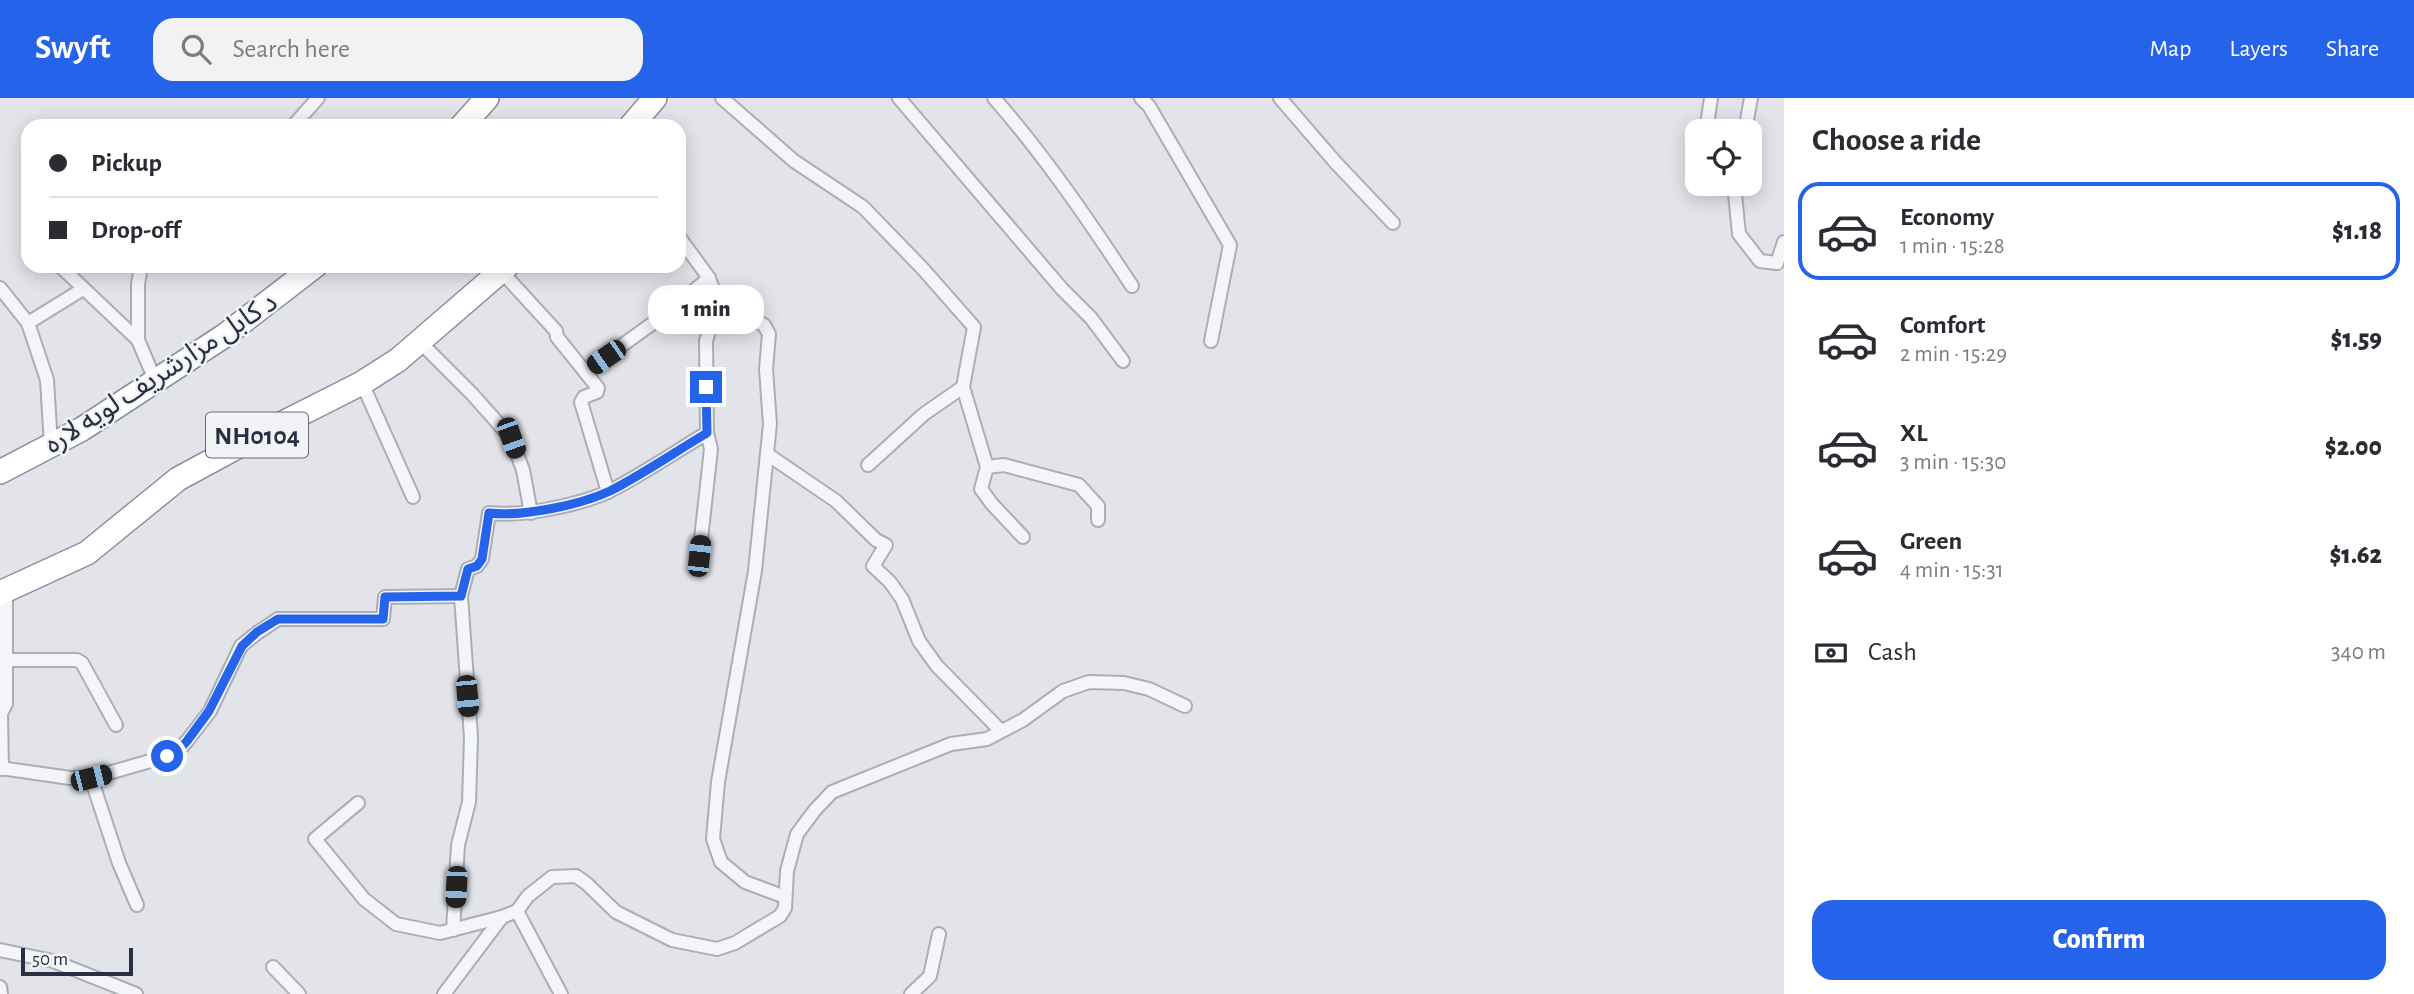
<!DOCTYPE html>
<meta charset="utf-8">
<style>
:root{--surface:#fff;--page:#f2f2f3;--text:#2b2b33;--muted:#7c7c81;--line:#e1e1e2;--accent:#2563eb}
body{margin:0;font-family:"Alegreya Sans","Noto Sans Arabic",sans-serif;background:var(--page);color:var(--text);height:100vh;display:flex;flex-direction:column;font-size:26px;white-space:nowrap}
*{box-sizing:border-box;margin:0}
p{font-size:23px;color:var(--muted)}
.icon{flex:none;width:38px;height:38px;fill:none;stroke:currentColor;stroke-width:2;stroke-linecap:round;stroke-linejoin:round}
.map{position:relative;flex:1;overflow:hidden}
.drawer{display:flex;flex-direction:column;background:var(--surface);width:630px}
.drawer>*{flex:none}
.top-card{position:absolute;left:21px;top:21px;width:665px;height:154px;border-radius:21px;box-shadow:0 4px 18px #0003;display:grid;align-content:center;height:154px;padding:0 28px;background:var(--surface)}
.fabs{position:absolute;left:1685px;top:21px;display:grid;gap:14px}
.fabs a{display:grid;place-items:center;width:77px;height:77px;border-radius:14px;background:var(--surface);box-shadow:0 4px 18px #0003;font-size:35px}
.scale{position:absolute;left:21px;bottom:18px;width:112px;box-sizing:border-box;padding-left:7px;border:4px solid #2a2f41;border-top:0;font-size:19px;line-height:24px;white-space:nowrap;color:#2a2f41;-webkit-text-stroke:5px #f1f3f7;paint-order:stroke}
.end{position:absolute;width:32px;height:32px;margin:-16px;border:9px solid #2563eb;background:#fff;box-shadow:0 0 0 4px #fff}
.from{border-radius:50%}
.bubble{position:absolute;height:49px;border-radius:21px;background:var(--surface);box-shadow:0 4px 18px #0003;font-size:23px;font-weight:800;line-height:49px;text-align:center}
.car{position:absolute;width:21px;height:42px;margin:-21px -10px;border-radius:9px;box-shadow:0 0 5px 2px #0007;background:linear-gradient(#222 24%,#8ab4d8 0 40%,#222 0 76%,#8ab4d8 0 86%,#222 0)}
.top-card b{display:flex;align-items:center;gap:24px;height:66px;font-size:26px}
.top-card b+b{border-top:2px solid var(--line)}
.top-card i{width:18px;height:18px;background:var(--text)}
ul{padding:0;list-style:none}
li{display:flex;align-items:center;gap:21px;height:98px;margin:0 14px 10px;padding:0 14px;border:4px solid transparent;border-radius:21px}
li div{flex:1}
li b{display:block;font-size:26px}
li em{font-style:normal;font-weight:800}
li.selected{border-color:var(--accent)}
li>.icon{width:63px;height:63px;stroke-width:1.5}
h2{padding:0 28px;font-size:32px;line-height:84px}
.pay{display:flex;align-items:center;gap:18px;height:77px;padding:0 28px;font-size:26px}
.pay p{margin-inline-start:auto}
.cta{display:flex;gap:14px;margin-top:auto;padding:14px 28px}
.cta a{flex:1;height:80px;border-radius:21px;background:var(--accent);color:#fff;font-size:28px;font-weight:800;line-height:80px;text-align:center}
header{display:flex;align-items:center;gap:42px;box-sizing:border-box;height:98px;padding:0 35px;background:var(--accent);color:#fff}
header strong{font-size:33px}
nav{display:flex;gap:38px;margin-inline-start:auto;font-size:24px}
.search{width:490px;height:63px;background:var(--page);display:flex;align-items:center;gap:18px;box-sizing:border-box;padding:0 24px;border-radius:21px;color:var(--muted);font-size:26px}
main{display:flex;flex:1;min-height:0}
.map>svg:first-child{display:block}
</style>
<header>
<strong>Swyft</strong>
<div class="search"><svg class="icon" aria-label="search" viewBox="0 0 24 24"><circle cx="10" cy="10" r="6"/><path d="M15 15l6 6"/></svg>Search here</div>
<nav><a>Map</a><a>Layers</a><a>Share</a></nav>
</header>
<main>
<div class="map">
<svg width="1784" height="896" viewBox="0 0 1784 896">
<rect width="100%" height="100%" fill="#e2e4ea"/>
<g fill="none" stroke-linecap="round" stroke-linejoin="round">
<defs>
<g id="street">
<path d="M 722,0 L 794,63 L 863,109 L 923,171 L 974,229 L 963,289 L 987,369 L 981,391 L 992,406 L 1023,439"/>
<path d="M 899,0 L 1062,191 L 1091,220 L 1123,263"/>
<path d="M 994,0 C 1045,58 1089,123 1132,188"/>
<path d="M 1141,0 L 1149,8 L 1230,147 L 1211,243"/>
<path d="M 1280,0 L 1336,65 L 1393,125"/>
<path d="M 293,28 L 318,0"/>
<path d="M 1706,33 L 1711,0"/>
<path d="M 1745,33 L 1751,0"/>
<path d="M 1734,86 L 1739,136 L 1760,163 L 1777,165 L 1784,144"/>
<path d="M 679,139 L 709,180 L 718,205 L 706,243 L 707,335 L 711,351 L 699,459"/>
<path d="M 60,168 L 138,242 L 155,282"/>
<path d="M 502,174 L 556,233 L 557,239 L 598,290 L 597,294 L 584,299 L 581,304 L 608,394"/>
<path d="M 0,190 L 28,225 L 47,282 L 51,348"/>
<path d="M 718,205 L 764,227 L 769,236 L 766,271 L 770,326 L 755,473 L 718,684 L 713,741 L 721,764 L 745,784 L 785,799"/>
<path d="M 28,225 L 83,191"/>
<path d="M 138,242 L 138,186 L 141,168"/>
<path d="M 419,243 L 473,297 L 511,340 L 523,372 L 531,415"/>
<path d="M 585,274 L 667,215 L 709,180"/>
<path d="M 362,285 L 413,399"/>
<path d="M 767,356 L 836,403 L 876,442 L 886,447 L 873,468 L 890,484 L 902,501 L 919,543 L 937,568 L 1001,633"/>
<path d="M 868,367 L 924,316 L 963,289"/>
<path d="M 987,369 L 1004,367 L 1079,387 L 1098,408 L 1098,422"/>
<path d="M 6,562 L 77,562 L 82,565 L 116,627"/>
<path d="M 0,670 L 70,680 L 91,680 L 168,658 L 177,654 L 187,643 L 210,613 L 241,548 L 257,535 L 278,521 L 383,521 L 385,499 L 461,498"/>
<path d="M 2,671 L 1,615 L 6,606 L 6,493"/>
<path d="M 91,680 L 119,765 L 137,807"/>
<path d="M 358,705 L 315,741 L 364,801 L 396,826 L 440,835 L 502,819 L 517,813 L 528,798 L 552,779 L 576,778 L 586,785 L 616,814 L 672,842 L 717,851 L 735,845 L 780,818 L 785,810 L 787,773 L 797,736 L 815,712 L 832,694 L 951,646 L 987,641 L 1023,622 L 1063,593 L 1089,584 L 1124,585 L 1149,591 L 1185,608"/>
<path d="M 517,813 L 561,896"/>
<path d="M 453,832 L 458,747 L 469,704 L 471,639 L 461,498 L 468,471 L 477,468 L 482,461 L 489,415 C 522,419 580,407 610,393 C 643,376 675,354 707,335"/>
<path d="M 0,852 L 53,863 L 136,896"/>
<path d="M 273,869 L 299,896"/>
<path d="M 0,889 L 1,896"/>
<path d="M 444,896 L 502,819"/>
<path d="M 911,896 L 930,878 L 939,836"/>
</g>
<g id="highway">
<path d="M 462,28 L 487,0"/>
<path d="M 631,28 L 655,0"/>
<path d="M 0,374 L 82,331 L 224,238 L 315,168"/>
<path d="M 0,495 L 87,455 L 178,381 L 259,337 L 362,285 L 398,262 L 507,168"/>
</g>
</defs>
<use href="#street" stroke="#abaeb7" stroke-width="16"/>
<use href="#highway" stroke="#8a8fa0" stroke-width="26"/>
<use href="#street" stroke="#f4f5f8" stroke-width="12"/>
<use href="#highway" stroke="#fff" stroke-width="23"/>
</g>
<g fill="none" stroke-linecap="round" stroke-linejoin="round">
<path stroke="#2563eb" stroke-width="9" d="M 167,658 L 177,654 L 187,643 L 209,613 L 242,548 L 257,534 L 278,521 L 383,521 L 385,499 L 461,498 L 468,471 L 477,468 L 482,461 L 489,415 C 522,419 580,407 610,393 C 643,376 675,354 707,335 L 706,289"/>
</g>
<g text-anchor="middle" stroke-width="5" stroke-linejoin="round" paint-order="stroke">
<rect fill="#f1f3f7" stroke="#666a78" stroke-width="2" x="206" y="314.5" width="102" height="45" rx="5"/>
<g font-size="26" font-weight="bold" fill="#2a2f41">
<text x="257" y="346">NH0104</text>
</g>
<g font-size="28" fill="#2a2f41" stroke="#f1f3f7">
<text transform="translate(160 274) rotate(-33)" y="10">د کابل مزارشریف لویه لاره</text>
</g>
</g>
</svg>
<div class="fabs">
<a><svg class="icon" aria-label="locate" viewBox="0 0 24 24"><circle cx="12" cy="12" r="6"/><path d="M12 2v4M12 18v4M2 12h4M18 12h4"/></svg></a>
</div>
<div class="scale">50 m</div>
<i class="end from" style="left:167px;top:658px"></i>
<i class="end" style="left:706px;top:289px"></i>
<div class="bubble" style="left:648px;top:187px;width:116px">1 min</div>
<i class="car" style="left:606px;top:259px;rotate:235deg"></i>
<i class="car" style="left:511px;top:340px;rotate:160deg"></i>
<i class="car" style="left:699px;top:458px;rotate:6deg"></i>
<i class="car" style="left:467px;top:598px;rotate:175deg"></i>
<i class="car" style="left:91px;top:680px;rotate:76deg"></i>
<i class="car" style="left:456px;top:789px;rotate:183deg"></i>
<div class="top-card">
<b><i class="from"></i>Pickup</b>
<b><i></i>Drop-off</b>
</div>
</div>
<section class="drawer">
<h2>Choose a ride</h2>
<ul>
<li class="selected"><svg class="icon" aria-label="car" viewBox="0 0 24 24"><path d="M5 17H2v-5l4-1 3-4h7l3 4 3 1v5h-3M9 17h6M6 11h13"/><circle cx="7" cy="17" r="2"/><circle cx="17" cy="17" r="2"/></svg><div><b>Economy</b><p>1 min · 15:28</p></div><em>$1.18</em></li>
<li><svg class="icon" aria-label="car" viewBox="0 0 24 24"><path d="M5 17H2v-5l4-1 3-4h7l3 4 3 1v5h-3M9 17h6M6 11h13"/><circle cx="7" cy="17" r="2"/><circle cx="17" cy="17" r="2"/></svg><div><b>Comfort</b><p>2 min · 15:29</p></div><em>$1.59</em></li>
<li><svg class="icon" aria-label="car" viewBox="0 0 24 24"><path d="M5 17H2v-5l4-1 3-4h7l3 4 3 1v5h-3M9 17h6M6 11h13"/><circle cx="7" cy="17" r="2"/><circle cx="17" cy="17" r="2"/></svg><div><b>XL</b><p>3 min · 15:30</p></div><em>$2.00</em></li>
<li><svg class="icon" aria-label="car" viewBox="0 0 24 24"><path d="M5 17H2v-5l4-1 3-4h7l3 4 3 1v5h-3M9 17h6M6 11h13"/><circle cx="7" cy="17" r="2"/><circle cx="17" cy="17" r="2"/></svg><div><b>Green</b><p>4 min · 15:31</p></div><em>$1.62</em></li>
</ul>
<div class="pay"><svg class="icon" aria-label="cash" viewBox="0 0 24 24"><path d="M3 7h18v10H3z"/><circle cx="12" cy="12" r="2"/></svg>Cash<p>340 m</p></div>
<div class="cta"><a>Confirm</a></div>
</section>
</main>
